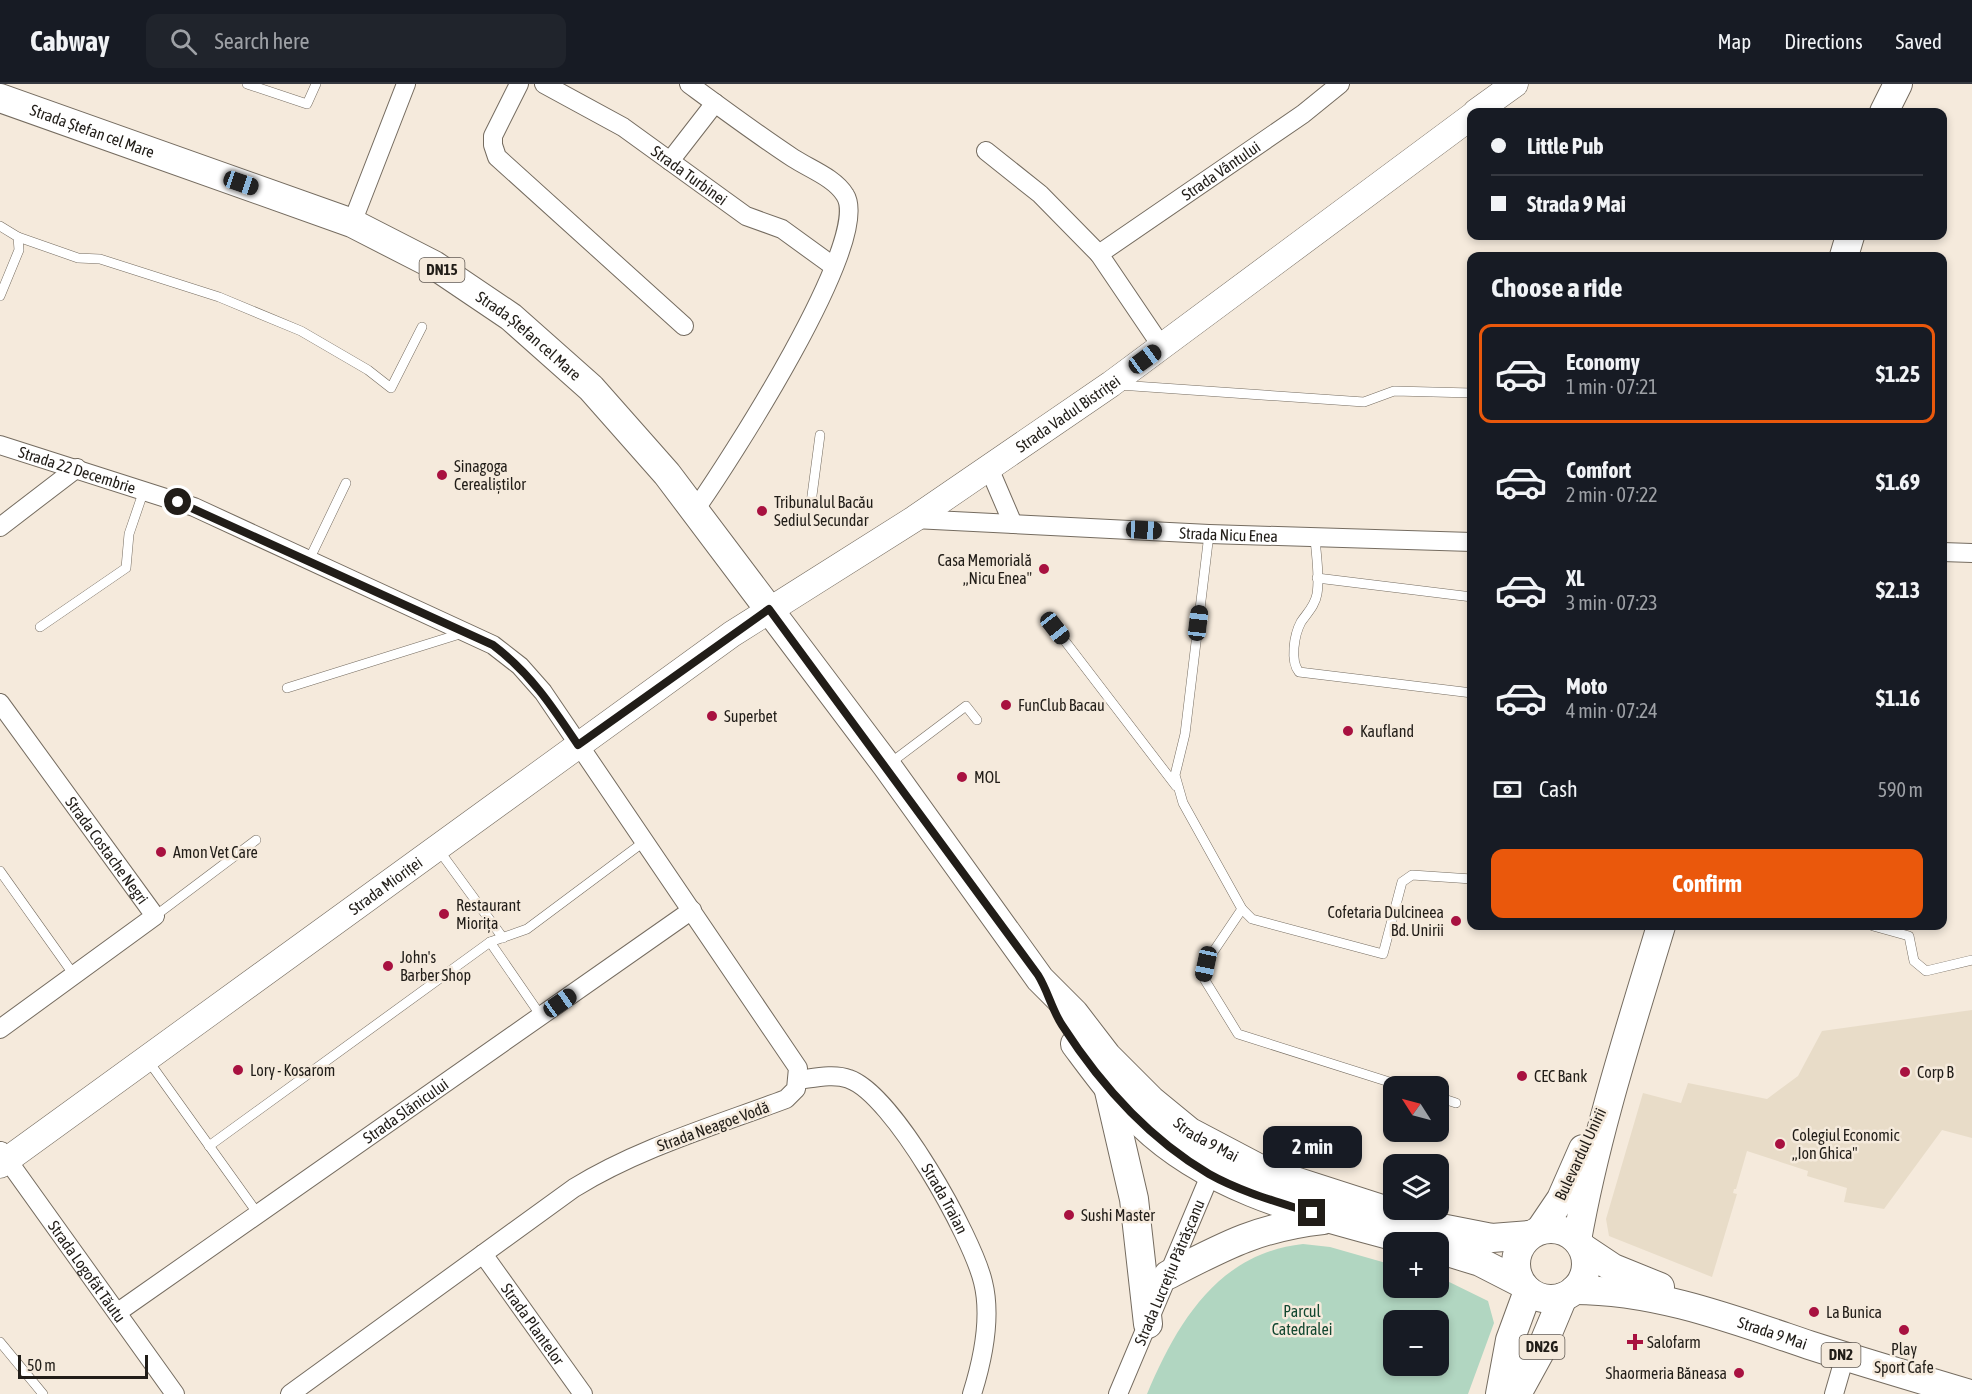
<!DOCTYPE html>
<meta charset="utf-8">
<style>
:root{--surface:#171b24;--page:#20242c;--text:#f1f3f6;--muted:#9ea1a6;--line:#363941;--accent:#ea580c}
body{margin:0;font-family:"Asap Condensed",sans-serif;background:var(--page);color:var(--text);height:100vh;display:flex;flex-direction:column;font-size:22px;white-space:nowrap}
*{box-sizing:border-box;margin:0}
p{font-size:20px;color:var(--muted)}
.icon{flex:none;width:33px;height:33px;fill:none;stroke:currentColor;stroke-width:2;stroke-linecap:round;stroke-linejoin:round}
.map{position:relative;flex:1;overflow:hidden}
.panel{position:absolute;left:1467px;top:168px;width:480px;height:678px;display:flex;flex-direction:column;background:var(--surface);border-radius:12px;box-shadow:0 3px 9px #0003}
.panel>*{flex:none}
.hud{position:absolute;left:1467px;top:24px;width:480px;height:132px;border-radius:12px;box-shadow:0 3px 9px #0003;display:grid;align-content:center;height:132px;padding:0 24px;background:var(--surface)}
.needle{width:39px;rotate:306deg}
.controls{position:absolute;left:1383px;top:992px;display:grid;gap:12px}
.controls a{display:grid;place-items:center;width:66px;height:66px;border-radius:12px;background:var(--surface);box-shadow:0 3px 9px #0003;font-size:30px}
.scale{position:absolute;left:18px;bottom:15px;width:130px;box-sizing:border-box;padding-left:6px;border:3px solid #211d18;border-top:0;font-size:16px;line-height:21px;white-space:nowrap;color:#211d18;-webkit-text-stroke:4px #f5eadc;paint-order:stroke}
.end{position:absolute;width:27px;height:27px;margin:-14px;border:8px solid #211d18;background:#fff;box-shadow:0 0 0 3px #fff}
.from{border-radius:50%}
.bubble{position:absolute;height:42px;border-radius:12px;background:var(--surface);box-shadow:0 3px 9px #0003;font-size:20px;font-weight:700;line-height:42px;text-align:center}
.car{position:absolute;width:18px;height:36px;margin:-18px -9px;border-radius:8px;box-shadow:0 0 4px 2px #0007;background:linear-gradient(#222 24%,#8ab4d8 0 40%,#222 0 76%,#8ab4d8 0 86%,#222 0)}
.hud b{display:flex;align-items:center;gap:21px;height:57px;font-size:22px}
.hud b+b{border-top:2px solid var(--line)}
.hud i{width:15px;height:15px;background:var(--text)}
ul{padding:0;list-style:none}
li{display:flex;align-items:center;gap:18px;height:99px;margin:0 12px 9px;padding:0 12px;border:3px solid transparent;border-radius:12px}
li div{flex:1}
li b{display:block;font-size:22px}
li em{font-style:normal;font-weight:700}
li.selected{border-color:var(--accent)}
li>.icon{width:54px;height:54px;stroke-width:1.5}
h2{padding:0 24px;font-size:27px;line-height:72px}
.pay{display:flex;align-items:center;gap:15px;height:66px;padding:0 24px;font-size:22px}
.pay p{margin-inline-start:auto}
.primary-button{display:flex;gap:12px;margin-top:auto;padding:12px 24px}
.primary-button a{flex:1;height:69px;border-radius:12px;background:var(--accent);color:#fff;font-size:24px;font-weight:700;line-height:69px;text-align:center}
header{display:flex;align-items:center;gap:36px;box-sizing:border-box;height:84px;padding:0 30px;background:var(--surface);border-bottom:2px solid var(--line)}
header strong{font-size:28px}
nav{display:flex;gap:33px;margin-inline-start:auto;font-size:21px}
.search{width:420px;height:54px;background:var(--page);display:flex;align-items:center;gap:15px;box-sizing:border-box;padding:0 21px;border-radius:12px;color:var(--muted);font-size:22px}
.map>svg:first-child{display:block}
</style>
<header>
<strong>Cabway</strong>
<div class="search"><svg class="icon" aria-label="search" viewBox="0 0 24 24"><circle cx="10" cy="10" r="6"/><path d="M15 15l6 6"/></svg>Search here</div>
<nav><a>Map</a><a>Directions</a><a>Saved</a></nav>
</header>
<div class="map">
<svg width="1972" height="1310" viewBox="0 0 1972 1310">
<rect width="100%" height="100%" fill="#f5eadc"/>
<path fill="#e8dcc8" d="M 1972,926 L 1972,1054 L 1942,1046 L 1884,1125 L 1844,1118 L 1847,1104 L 1807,1092 L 1808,1087 L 1747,1067 L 1736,1105 L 1734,1105 L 1733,1109 L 1737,1110 L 1712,1193 L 1609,1152 L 1606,1135 L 1643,1009 L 1681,1019 L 1688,999 L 1767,1015 L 1798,992 L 1822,947 Z"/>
<path fill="#b1d6c1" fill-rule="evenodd" d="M 1303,1160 L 1330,1163 L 1393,1181 L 1394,1203 L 1438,1203 L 1439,1193 L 1488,1217 L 1494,1239 L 1468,1310 L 1147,1310 C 1177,1239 1218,1169 1303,1160 ZM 1394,1236 L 1438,1236 L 1438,1281 L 1394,1281 Z"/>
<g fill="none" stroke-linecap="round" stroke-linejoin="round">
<defs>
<g id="service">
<path d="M 247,0 L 307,20 L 316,0"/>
<path d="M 0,142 L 18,153 L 19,166 L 0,212"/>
<path d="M 18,153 L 78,174 L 100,175 L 219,213 L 301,247 L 368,286 L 391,304 L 422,243"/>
<path d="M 1119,301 L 1364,318 L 1394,307 L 1472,309"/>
<path d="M 811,419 L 820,351"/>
<path d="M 1209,450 L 1185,650 L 1175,691 L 1183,719 L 1242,825 L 1252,835 L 1383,870 L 1402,798 L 1412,791 L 1472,795"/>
<path d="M 1315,453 C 1316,471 1320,492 1317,510 C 1315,522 1307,529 1301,538 C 1294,551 1290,577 1299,588 L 1472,609"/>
<path d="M 309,476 L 346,399"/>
<path d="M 1317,494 L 1472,513"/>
<path d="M 40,543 L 126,484 L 129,450 L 144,406"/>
<path d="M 1055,544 L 1176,702"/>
<path d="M 287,604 L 463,549"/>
<path d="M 889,680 L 966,622 L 977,636"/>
<path d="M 438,765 L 503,854"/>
<path d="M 0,787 L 74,891"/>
<path d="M 1242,825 L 1205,880 L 1203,893 L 1238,950 L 1402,1002"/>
<path d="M 155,832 L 256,756"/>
<path d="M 1873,842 L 1909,852 L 1914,877 L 1926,887 L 1972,876"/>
<path d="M 490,858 L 541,932"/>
<path d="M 147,975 L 258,1130"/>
<path d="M 1438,1013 L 1456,1019"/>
<path d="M 209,1062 L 490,858 L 527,845 L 645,757"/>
<path d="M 0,1258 L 43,1310"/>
</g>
<g id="minor">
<path d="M 519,0 L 493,52 L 493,61 L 497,73 L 684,242"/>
<path id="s1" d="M 544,0 L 623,43 L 746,132 L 782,145 L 833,182"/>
<path d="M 689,0 C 723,25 758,51 793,74 C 810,85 835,94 845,111 C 874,155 726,382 695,426"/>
<path d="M 986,67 L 1040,110 L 1099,170"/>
<path d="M 670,77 L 715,19"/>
<path d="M 352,139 L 406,0"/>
<path id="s2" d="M 1162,263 L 1099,170 L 1303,30 L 1340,0"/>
<path id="s3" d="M 0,361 L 194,423 L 493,561 L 520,582 L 543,608 L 798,984 L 796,1005 L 786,1015 C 714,1042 639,1064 574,1104 L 290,1310"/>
<path d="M 989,384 L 1013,440"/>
<path id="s4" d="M 914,435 L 1209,450 L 1472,458"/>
<path d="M 0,443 L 77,384"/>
<path d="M 1942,468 L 1972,469"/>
<path id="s5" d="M 0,619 L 155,832 L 0,945"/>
<path id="s6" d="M 799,996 C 814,994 834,989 849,995 C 893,1010 972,1152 983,1198 C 992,1234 983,1275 972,1310"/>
<path id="s7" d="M 1,1067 L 175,1310"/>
<path id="s8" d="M 483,1170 L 583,1310"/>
<path id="s9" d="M 118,1228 L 692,826"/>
<path id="s10" d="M 1118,1310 L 1214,1082"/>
<path d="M 1834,1310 L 1845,1272"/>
</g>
<g id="secondary">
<path d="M 1476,28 L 1515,0"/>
<path id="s11" d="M 0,1081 L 732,550 L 914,435 L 1111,300 L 1472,32"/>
</g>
<g id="primary">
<path id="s12" d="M 0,14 L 352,139 L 434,181 L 511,233 L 591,304 L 667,390 L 887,682 L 1040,895 L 1074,929 L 1107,972 L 1151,1016 L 1190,1048 L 1264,1087 L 1441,1144 L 1492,1154 L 1529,1151"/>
<path d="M 1884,28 L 1898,0"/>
<path d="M 1844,172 L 1850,152"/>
<path d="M 1075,960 C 1096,988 1116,1016 1142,1040 C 1216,1111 1319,1131 1414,1158"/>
<path d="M 1109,1007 L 1134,1115 L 1148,1240"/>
<circle cx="1551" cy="1180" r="35"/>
<path d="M 1540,1146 L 1561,1115 L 1583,1065"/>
<path d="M 1577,1156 C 1596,1049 1630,945 1661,842"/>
<path d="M 1583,1164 L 1613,1184 L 1660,1203"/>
<path d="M 1438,1165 L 1480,1178 L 1521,1199"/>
<path d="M 1168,1191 C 1224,1162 1259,1143 1323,1136"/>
<path id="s13" d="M 1574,1206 C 1656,1206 1732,1235 1809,1261 C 1862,1278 1916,1294 1970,1310"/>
<path d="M 1500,1310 L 1510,1256 L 1528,1207"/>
<path d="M 1517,1310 L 1540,1268 L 1563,1213"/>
</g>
</defs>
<use href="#service" stroke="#756c60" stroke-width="10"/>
<use href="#minor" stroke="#756c60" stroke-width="20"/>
<use href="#secondary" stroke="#756c60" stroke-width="27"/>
<use href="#primary" stroke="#756c60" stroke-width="30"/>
<use href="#service" stroke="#fff" stroke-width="9"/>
<use href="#minor" stroke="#fff" stroke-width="18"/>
<use href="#secondary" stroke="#fff" stroke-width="26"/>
<use href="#primary" stroke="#fff" stroke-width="28"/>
</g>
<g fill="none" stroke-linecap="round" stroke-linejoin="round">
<path stroke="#211d18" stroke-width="8" d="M 178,418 L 493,561 C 531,590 552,622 578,661 L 769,525 L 1038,891 C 1048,907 1052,926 1062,941 C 1100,1000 1148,1054 1209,1090 C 1241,1108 1278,1118 1312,1129"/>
</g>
<g fill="#a81140" stroke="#f5eadc" stroke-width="2">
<circle cx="442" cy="391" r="6"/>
<circle cx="762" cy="427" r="6"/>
<circle cx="1044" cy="485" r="6"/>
<circle cx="1006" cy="621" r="6"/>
<circle cx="712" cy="632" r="6"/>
<circle cx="1348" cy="647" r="6"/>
<circle cx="962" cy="693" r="6"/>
<circle cx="161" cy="768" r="6"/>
<circle cx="444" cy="830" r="6"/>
<circle cx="1456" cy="837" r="6"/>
<circle cx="388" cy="882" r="6"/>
<circle cx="238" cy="986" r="6"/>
<circle cx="1905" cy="988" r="6"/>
<circle cx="1522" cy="992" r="6"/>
<circle cx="1780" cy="1060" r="6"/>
<circle cx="1069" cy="1131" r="6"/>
<circle cx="1814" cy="1228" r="6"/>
<circle cx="1904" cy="1246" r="6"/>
<path d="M1632 1249h6v6h6v6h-6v6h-6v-6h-6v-6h6z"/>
<circle cx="1739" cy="1289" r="6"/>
</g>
<g text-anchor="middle" stroke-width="5" stroke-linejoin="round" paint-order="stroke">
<g fill="#f5eadc" stroke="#615a53" stroke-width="1.5">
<rect x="419.5" y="174" width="45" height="24" rx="4.5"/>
<rect x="1519.5" y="1251" width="45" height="24" rx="4.5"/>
<rect x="1821.5" y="1259" width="39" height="24" rx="4.5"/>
</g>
<g font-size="15" font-weight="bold" fill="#211d18">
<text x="442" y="191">DN15</text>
<text x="1542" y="1268">DN2G</text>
<text x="1841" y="1276">DN2</text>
</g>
<g font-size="16" fill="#211d18" stroke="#f5eadc">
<text dy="6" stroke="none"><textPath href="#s12" startOffset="98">Strada Ștefan cel Mare</textPath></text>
<text dy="6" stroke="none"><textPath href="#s2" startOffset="260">Strada Vântului</textPath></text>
<text dy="6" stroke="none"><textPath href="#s1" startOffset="172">Strada Turbinei</textPath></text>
<text dy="6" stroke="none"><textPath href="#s12" startOffset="584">Strada Ștefan cel Mare</textPath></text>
<text dy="6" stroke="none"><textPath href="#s11" startOffset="1306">Strada Vadul Bistriței</textPath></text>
<text dy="6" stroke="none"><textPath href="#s3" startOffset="81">Strada 22 Decembrie</textPath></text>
<text dy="6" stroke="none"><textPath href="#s4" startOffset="315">Strada Nicu Enea</textPath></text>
<text dy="6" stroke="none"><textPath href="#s5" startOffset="182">Strada Costache Negri</textPath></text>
<text dy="6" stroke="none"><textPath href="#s11" startOffset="476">Strada Mioriței</textPath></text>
<text dy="6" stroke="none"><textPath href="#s9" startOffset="351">Strada Slănicului</textPath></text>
<text transform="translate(713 1042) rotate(-20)" y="6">Strada Neagoe Vodă</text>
<text dy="6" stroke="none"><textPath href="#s12" startOffset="1641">Strada 9 Mai</textPath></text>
<text transform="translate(1580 1070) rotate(-65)" y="6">Bulevardul Unirii</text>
<text dy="6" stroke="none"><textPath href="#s6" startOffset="206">Strada Traian</textPath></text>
<text dy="6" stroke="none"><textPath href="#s7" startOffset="148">Strada Logofăt Tăutu</textPath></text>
<text dy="6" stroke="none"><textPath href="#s10" startOffset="132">Strada Lucrețiu Pătrășcanu</textPath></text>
<text dy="6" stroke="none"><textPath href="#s8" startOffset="86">Strada Plantelor</textPath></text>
<text dy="6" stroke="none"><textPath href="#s13" startOffset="204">Strada 9 Mai</textPath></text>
</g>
<g font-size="16" fill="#211d18" stroke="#f5eadc" text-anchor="start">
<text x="454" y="388">Sinagoga<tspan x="454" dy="18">Cerealiștilor</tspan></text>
<text x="774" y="424">Tribunalul Bacău<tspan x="774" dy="18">Sediul Secundar</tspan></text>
<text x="1032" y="482" text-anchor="end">Casa Memorială<tspan x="1032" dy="18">„Nicu Enea"</tspan></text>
<text x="1018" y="627">FunClub Bacau</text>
<text x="724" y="638">Superbet</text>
<text x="1360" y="653">Kaufland</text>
<text x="974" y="699">MOL</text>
<text x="173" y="774">Amon Vet Care</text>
<text x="456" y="827">Restaurant<tspan x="456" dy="18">Miorița</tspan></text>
<text x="1444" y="834" text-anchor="end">Cofetaria Dulcineea<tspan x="1444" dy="18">Bd. Unirii</tspan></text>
<text x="400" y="879">John's<tspan x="400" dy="18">Barber Shop</tspan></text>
<text x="250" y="992">Lory - Kosarom</text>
<text x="1917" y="994">Corp B</text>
<text x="1534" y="998">CEC Bank</text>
<text x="1792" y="1057">Colegiul Economic<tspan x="1792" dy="18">„Ion Ghica"</tspan></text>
<text x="1081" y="1137">Sushi Master</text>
<text x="1826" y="1234">La Bunica</text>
<text x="1647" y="1264">Salofarm</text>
<text x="1904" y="1271" text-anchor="middle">Play<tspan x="1904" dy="18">Sport Cafe</tspan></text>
<text x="1727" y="1295" text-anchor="end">Shaormeria Băneasa</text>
</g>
<g font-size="16" fill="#124730" stroke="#f5eadc">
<text x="1302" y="1233">Parcul<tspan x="1302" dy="18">Catedralei</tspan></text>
</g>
</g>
</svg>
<div class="controls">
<a><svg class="needle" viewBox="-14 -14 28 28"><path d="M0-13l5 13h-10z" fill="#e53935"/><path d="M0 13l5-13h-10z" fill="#9ea1a6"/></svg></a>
<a><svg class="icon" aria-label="layers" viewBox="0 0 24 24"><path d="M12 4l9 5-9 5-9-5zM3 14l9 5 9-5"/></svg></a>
<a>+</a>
<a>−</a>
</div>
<div class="scale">50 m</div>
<i class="end from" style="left:178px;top:418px"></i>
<i class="end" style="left:1312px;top:1129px"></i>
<div class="bubble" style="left:1263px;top:1042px;width:99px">2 min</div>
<i class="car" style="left:241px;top:99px;rotate:109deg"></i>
<i class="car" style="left:1145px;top:275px;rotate:54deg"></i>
<i class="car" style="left:1144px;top:446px;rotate:93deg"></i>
<i class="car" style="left:1198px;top:539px;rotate:7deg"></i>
<i class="car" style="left:1055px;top:544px;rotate:142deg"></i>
<i class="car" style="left:1206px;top:880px;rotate:192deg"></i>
<i class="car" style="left:560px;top:919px;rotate:55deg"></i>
<div class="hud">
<b><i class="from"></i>Little Pub</b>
<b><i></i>Strada 9 Mai</b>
</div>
<section class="panel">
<h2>Choose a ride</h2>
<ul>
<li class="selected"><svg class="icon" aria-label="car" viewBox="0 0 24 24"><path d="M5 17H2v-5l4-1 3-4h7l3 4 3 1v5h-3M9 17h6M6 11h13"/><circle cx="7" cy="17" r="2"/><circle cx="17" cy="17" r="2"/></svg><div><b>Economy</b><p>1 min · 07:21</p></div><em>$1.25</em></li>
<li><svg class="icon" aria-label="car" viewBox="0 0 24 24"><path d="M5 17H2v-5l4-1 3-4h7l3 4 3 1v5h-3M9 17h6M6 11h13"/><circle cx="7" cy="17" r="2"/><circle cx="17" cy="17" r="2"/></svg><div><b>Comfort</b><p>2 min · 07:22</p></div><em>$1.69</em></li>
<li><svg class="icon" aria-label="car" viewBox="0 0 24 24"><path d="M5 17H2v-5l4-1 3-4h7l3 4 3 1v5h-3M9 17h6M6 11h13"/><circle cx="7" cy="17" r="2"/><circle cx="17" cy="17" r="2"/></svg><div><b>XL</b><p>3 min · 07:23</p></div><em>$2.13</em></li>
<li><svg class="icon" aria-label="car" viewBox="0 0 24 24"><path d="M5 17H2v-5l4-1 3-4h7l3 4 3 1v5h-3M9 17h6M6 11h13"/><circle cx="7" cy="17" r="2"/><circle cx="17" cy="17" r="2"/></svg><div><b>Moto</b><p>4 min · 07:24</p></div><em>$1.16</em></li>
</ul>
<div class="pay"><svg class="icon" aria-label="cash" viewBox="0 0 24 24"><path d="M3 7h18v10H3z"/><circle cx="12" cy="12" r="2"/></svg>Cash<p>590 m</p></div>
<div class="primary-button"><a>Confirm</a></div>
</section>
</div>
